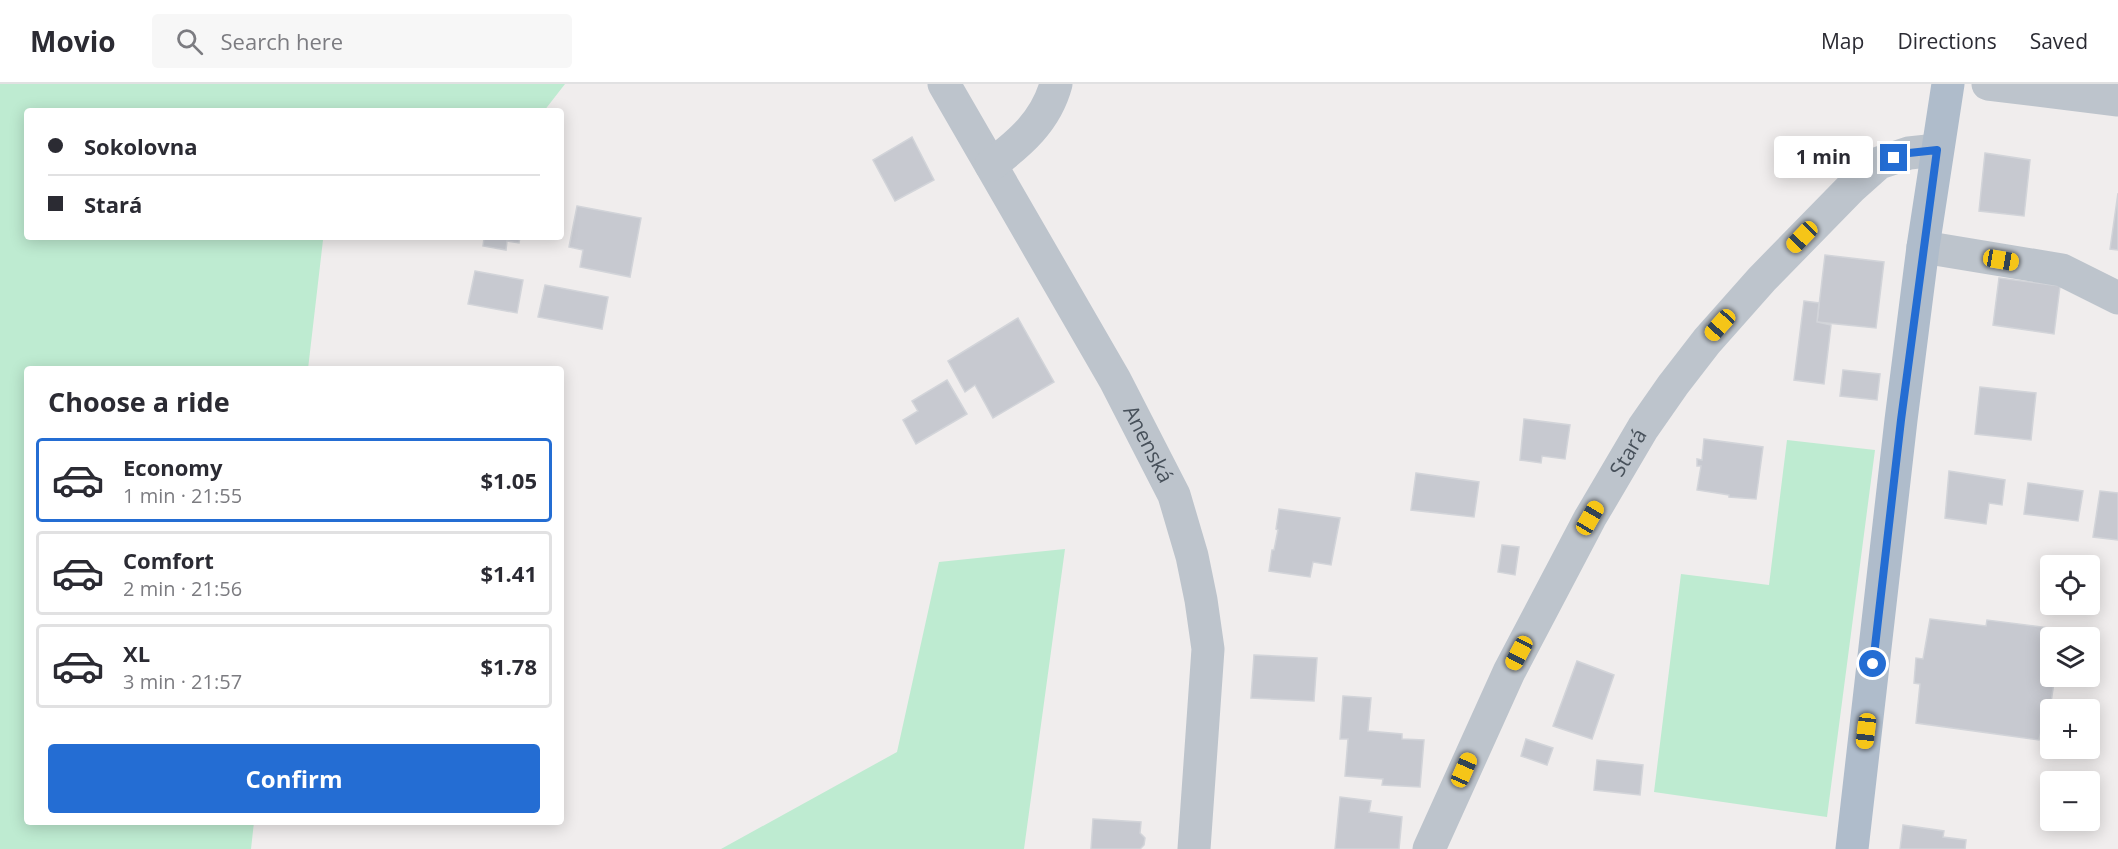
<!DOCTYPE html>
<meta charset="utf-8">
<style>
:root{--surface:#fff;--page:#f7f7f7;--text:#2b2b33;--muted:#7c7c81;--line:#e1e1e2;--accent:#246dd3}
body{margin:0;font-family:"Open Sans",sans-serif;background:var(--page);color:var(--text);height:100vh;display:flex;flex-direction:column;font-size:22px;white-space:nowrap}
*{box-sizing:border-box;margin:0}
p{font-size:20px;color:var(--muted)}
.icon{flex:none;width:33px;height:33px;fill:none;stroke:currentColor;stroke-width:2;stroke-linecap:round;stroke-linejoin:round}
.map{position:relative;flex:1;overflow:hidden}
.drawer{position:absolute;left:24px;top:282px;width:540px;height:459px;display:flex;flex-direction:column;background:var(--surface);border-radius:6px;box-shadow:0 3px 15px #0003}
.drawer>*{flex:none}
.hud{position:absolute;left:24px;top:24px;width:540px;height:132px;border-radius:6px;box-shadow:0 3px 15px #0003;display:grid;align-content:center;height:132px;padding:0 24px;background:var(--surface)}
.buttons{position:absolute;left:2040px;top:471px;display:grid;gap:12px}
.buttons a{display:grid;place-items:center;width:60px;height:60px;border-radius:6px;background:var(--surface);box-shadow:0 3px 15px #0003;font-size:30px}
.end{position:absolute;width:27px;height:27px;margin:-14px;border:8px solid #246dd3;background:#fff;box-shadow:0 0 0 3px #fff}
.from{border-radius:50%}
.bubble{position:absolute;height:42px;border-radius:6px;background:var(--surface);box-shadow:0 3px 15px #0003;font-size:20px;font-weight:700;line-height:42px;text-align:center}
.car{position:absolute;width:18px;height:36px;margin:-18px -9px;border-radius:8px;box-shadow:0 0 4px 2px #0007;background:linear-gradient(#f5c518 24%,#345 0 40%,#f5c518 0 76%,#345 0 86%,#f5c518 0)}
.hud b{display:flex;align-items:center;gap:21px;height:57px;font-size:22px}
.hud b+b{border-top:2px solid var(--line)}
.hud i{width:15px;height:15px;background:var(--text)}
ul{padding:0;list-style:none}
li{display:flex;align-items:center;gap:18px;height:84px;margin:0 12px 9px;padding:0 12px;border:3px solid var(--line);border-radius:6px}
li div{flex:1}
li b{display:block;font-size:22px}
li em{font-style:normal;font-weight:700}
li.active{border-color:var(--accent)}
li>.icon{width:54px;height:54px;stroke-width:1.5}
h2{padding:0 24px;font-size:27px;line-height:72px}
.action{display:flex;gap:12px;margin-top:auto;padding:12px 24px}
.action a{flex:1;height:69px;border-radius:6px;background:var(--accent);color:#fff;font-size:24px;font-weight:700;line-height:69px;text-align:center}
header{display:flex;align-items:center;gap:36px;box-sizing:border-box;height:84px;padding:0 30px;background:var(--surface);border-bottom:2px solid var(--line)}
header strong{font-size:28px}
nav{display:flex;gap:33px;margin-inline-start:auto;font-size:21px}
.search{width:420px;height:54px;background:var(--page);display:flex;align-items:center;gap:15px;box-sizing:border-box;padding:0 21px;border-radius:6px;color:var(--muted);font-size:22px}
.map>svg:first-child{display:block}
</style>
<header>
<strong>Movio</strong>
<div class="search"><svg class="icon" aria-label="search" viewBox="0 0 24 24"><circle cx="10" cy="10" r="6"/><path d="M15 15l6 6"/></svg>Search here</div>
<nav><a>Map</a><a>Directions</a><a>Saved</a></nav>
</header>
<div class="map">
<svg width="2118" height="765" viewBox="0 0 2118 765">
<rect width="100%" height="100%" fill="#f0eded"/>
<g fill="#beebd1">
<path d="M 0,0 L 565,0 L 544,27 L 27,27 L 27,153 L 328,153 L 323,156 L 308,285 L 27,285 L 27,738 L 254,738 L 251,765 L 0,765 Z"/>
<path d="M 1787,356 L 1875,366 L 1827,733 L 1654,708 L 1681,490 L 1769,501 Z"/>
<path d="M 1065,465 L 1024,765 L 721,765 L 897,668 L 939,478 Z"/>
</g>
<g fill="#c7c9d0" stroke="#d2d4d9" stroke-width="1.5">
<path d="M 912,53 L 934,96 L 895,117 L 873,76 Z"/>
<path d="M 1985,69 L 2030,76 L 2024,132 L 1979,127 Z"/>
<path d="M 2118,109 L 2118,166 L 2110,165 Z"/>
<path d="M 577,122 L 641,134 L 630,193 L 580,183 L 583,166 L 569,163 Z"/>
<path d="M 477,153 L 520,153 L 519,159 L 507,157 L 506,166 L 483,162 L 484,154 Z"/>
<path d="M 1825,171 L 1884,178 L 1876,244 L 1817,238 Z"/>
<path d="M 475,187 L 523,196 L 517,229 L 468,220 Z"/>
<path d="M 1999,194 L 2060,202 L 2054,250 L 1993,241 Z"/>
<path d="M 545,201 L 608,213 L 602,245 L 538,233 Z"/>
<path d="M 1804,217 L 1819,219 L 1817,238 L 1831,241 L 1824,300 L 1794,296 Z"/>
<path d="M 1018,234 L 1054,298 L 993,334 L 975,301 L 965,308 L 948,277 Z"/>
<path d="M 1843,286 L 1880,290 L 1877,316 L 1840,312 Z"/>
<path d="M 947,296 L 967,330 L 916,360 L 903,336 L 918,327 L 912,317 Z"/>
<path d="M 1980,303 L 2036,309 L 2031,356 L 1975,350 Z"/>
<path d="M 1524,335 L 1570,341 L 1565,375 L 1542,372 L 1541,379 L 1520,376 Z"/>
<path d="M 1704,355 L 1763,363 L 1756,415 L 1729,413 L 1729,411 L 1697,406 L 1701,382 L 1697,382 L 1697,375 L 1702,376 Z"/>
<path d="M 1949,387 L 2005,396 L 2002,421 L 1989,419 L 1986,440 L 1945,434 Z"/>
<path d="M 1416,389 L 1479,398 L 1474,433 L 1411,426 Z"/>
<path d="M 2028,399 L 2083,407 L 2078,437 L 2024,430 Z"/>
<path d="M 2100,407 L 2118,409 L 2118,456 L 2093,453 Z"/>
<path d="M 1279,425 L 1340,434 L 1331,481 L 1313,478 L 1310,493 L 1269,487 L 1272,466 L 1274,466 L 1278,446 L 1276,445 Z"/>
<path d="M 1502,461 L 1519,463 L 1515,491 L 1498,488 Z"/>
<path d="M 1930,535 L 1986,542 L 1987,536 L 2072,547 L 2072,554 L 2050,554 L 2050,592 L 2055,592 L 2047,644 L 2042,643 L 2039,656 L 1916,639 L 1920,600 L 1914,599 L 1916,574 L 1923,575 Z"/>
<path d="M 1254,571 L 1317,574 L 1314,617 L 1251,614 Z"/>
<path d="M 1577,577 L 1614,591 L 1592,655 L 1553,642 Z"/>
<path d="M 1343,612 L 1371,614 L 1368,647 L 1402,650 L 1402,655 L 1424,656 L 1420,703 L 1382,701 L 1383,695 L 1345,692 L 1348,655 L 1340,655 Z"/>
<path d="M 1526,655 L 1553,664 L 1547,681 L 1521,672 Z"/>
<path d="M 1597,676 L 1643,681 L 1640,711 L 1594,706 Z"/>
<path d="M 1340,713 L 1371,717 L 1369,728 L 1402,733 L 1399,765 L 1335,765 Z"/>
<path d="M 1093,735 L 1141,738 L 1140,749 L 1145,754 L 1144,761 L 1140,765 L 1091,765 Z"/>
<path d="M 1903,741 L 1944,747 L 1943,753 L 1966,756 L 1965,765 L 1900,765 Z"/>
</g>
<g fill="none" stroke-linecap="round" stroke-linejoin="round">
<g stroke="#bdc4cc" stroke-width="33">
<path id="s1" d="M 944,0 L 1115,296 L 1174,411 L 1192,472 L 1201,516 L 1208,565 L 1194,765"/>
<path d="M 1988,0 L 2118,16"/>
<path d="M 991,81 C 1020,59 1046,37 1056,0"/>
<path d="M 1923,163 L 2062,186 L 2118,214"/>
<path id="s2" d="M 1429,765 L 1509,588 L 1590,434 L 1643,344 L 1673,301 L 1707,257 L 1762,195 L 1851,104 L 1879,79 L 1909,69 L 1937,66"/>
</g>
<path stroke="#afbccb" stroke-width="33" d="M 1852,765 L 1901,336 L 1923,163 L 1948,0"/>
</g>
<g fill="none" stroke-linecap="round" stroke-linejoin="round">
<path stroke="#246dd3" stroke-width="8" d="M 1873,580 L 1901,336 L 1937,66 L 1909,69 L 1894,74"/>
</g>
<g text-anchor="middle" stroke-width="4.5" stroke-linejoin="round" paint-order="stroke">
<g font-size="21" fill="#47505a" stroke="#fff">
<text dy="7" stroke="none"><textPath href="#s1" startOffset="414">Anenská</textPath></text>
<text dy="7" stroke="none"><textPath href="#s2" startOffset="444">Stará</textPath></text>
</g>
</g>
</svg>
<div class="buttons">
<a><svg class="icon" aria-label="locate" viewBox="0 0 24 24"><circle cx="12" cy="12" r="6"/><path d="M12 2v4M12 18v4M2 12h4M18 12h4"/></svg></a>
<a><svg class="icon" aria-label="layers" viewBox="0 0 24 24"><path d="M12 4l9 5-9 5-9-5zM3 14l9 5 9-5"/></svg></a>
<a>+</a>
<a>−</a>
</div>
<i class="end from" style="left:1873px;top:580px"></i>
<i class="end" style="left:1894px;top:74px"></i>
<div class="bubble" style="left:1774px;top:52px;width:99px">1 min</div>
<i class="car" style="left:1802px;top:153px;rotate:224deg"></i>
<i class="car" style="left:2001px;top:176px;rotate:100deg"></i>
<i class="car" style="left:1720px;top:241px;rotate:222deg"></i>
<i class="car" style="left:1590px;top:434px;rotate:30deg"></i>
<i class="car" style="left:1519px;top:569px;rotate:208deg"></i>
<i class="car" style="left:1866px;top:647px;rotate:187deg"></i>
<i class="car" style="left:1464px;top:686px;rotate:24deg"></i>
<div class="hud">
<b><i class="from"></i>Sokolovna</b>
<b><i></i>Stará</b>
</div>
<section class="drawer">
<h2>Choose a ride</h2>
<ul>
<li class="active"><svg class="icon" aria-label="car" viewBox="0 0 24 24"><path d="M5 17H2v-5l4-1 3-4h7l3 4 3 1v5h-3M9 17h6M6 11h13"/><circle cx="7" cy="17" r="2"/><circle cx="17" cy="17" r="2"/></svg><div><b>Economy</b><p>1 min · 21:55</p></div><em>$1.05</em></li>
<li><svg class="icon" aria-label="car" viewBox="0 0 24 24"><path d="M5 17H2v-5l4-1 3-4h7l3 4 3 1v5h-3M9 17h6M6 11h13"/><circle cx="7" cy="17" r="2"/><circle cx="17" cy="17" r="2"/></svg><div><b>Comfort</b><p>2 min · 21:56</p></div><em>$1.41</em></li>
<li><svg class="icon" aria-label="car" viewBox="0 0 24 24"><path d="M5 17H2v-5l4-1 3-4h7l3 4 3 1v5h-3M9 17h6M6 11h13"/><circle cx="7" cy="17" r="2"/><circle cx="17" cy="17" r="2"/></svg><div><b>XL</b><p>3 min · 21:57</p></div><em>$1.78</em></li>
</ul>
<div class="action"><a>Confirm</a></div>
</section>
</div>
